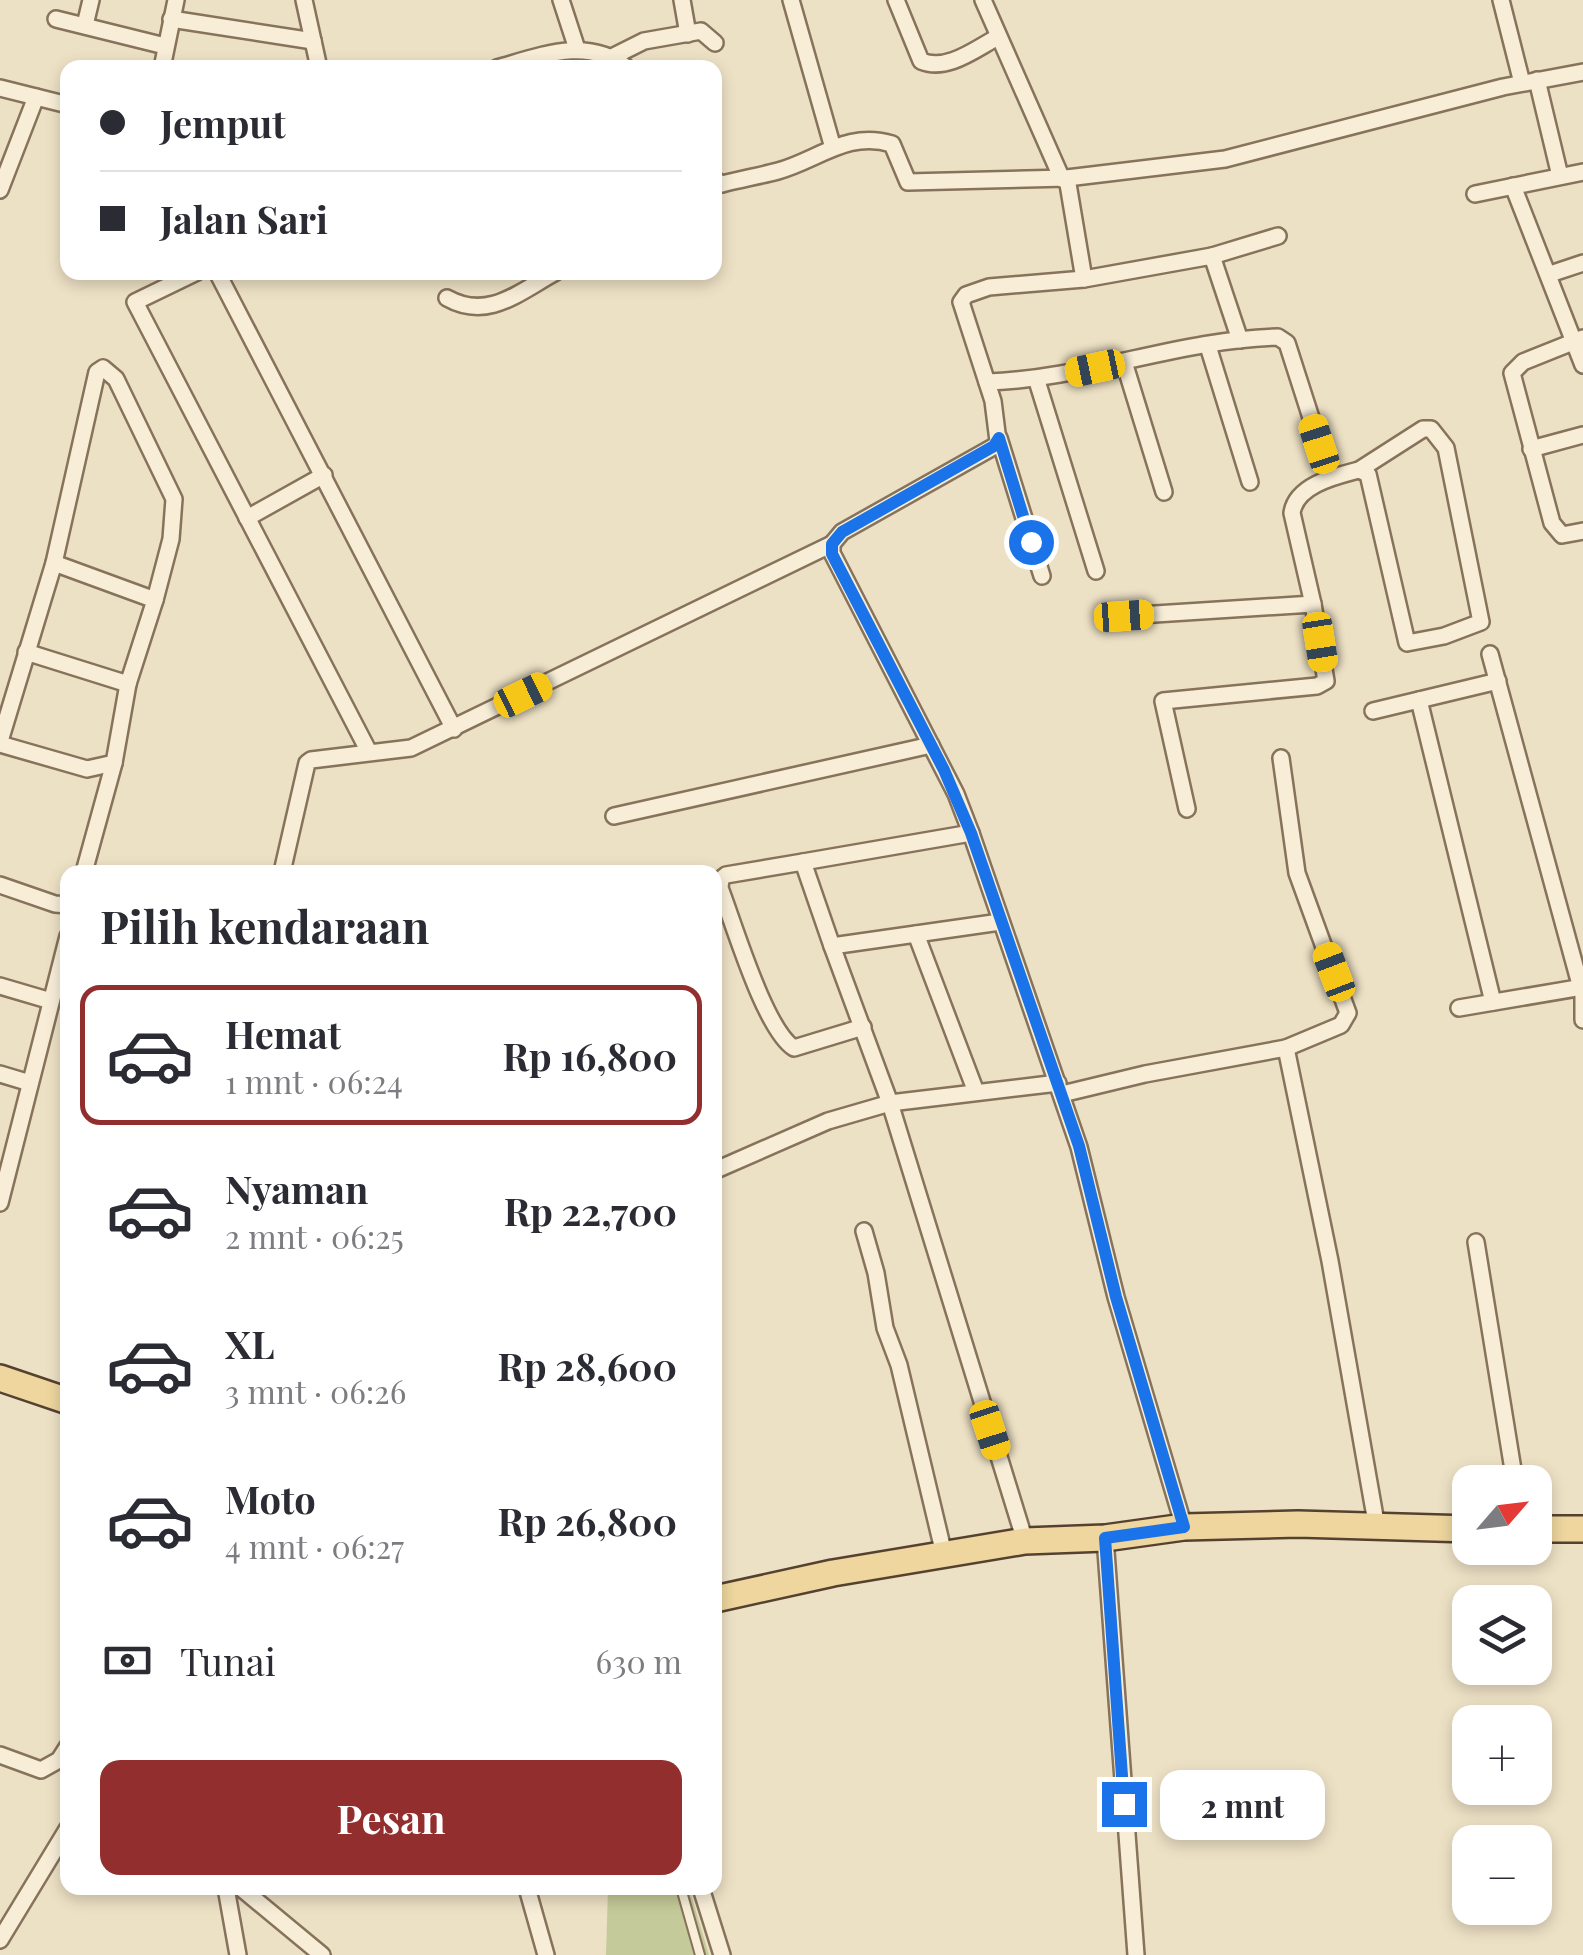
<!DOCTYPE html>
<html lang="id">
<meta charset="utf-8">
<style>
:root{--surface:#fff;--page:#f7f7f7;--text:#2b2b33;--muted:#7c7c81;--line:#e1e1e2;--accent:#932e2e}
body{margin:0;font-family:"Playfair Display",serif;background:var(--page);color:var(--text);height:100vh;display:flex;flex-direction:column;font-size:38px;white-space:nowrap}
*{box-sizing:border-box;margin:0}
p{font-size:32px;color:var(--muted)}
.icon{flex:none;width:55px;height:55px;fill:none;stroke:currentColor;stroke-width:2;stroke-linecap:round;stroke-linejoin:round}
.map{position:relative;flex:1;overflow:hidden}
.side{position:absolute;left:60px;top:865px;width:662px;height:1030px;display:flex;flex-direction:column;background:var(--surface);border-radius:20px;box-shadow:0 5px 15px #0003}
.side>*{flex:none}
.guide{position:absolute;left:60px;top:60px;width:662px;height:220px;border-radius:20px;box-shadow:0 5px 15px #0003;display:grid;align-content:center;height:220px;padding:0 40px;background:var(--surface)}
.needle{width:65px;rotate:62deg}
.controls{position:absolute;left:1452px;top:1465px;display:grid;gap:20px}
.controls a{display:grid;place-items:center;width:100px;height:100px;border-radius:20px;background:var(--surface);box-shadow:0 5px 15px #0003;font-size:50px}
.end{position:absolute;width:45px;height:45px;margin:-22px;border:12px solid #1a73e8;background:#fff;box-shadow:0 0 0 5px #fff}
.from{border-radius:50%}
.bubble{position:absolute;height:70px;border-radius:20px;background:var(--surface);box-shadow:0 5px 15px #0003;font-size:32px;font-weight:700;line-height:70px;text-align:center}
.car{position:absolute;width:30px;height:60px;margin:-30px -15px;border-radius:12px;box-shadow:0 0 8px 2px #0007;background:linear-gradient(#f5c518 24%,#345 0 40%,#f5c518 0 76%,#345 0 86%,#f5c518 0)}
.guide b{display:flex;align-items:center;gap:35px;height:95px;font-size:38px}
.guide b+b{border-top:2px solid var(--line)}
.guide i{width:25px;height:25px;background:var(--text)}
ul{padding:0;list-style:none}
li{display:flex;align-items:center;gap:30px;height:140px;margin:0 20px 15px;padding:0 20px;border:5px solid transparent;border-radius:20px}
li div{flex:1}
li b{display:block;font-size:38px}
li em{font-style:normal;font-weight:700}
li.active{border-color:var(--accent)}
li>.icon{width:90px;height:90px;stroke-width:1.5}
h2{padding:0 40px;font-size:45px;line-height:120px}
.pay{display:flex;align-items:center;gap:25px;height:110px;padding:0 40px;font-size:38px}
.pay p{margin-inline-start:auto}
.action{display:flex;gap:20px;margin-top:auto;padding:20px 40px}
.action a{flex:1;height:115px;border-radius:20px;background:var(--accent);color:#fff;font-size:40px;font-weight:700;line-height:115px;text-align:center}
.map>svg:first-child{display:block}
</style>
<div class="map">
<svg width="1583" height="1955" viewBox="0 0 1583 1955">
<rect width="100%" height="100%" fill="#ede1c5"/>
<path fill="#c4ca99" d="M 608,1888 L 689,1888 L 709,1955 L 606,1955 Z"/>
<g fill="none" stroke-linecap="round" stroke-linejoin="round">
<defs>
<path id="service" d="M 681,1888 L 700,1955"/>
<g id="minor">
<path d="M 304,0 L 319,68"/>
<path d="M 561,0 L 577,49"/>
<path d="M 682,0 L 688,34"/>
<path d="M 791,0 L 833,148"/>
<path d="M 896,0 L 921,61 C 947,72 975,49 998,37"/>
<path d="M 983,0 L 1062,179"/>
<path d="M 1501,0 L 1522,83"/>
<path d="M 56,19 L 165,46"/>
<path d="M 171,19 L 313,41"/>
<path d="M 85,25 L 91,0"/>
<path d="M 612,57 L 644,41 L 701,31 L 715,43"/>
<path d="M 162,68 L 176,0"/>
<path d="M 497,68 C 540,56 588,36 627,68"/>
<path d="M 1537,80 L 1560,176"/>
<path d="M 0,88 L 68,105"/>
<path d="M 1067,178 L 1084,279"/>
<path d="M 715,180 L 722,184 C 741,179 759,176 778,171 C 818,160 848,130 892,144 L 908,182 L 1067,178 L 1225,159 L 1503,87 L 1583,72"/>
<path d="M 1513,186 L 1583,365"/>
<path d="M 0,190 L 36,97"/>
<path d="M 1475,194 L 1583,172"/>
<path d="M 1212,256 L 1278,236"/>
<path d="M 197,272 L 135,302 L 369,752"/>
<path d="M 217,272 L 454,729"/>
<path d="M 1550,274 L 1583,263"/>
<path d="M 447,298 C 488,321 519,292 556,272"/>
<path d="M 1583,338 L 1523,362 L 1512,373 L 1552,523 L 1562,535 L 1583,531"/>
<path d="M 1208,346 L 1250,482"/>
<path d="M 1124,362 L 1164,492"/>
<path d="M 1037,381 L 1096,571"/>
<path d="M 987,382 C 1086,379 1180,339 1278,337 L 1287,343 L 1330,477"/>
<path d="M 999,438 L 1042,576"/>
<path d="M 1531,449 L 1583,435"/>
<path d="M 247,518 L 324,475"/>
<path d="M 1124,616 L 1313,604"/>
<path d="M 26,652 L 128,684 L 155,600 L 54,563"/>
<path d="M 1490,654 L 1581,988"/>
<path d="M 1419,700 L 1493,1002"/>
<path d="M 1373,711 L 1498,681"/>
<path d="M 0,741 L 54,563 L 97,372 L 103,368 L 116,379 L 174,499 L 171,539 L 155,600"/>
<path d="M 0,744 L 87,769 L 114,763 L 128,684"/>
<path d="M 1281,758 L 1297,873 L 1348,1013 L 1341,1025 L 1286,1048"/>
<path d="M 1187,809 L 1163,701 L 1317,686 L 1326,681 L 1313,604 L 1292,513 C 1296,485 1336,476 1359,470 L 1368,474 L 1407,643 L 1444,636 L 1481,622 L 1446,448 L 1431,429 L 1423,429 L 1359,470"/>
<path d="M 614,816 L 931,745"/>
<path d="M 803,862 L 971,833"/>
<path d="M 84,872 L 114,763"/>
<path d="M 282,872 L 307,763 L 311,760 L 411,748 L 832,544"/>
<path d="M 0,885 L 55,904 L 68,905"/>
<path d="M 1000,922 L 832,946 L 890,1103 L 1025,1541"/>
<path d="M 916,934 L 976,1092"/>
<path d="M 832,946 L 803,862 L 726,875 L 721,879 L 720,888 C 734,924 765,1030 794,1048 L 863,1027"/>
<path d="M 0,986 L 51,1001"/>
<path d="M 1583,990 L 1583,1020"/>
<path d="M 1459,1008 L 1583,987"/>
<path d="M 0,1074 L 30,1083"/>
<path d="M 1062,1094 L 1145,1074 L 1286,1048 L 1330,1261 L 1377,1528"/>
<path d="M 716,1170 L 828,1121 L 890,1103 L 1058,1083"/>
<path d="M 0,1203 L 68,936"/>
<path d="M 864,1231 L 876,1273 L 885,1328 L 899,1365 L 944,1554"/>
<path d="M 1476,1242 L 1515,1482"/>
<path d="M 1184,1527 L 1116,1297 L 1079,1147 L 971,833 L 956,794 L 832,553 L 832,544 L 842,532 L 995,446 L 998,441 L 993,401 L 961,302 L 966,295 L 989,287 L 1084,279 L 1212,256 L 1240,340"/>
<path d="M 1105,1538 L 1136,1955"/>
<path d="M 0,1755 L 41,1770 L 59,1760 L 68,1746"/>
<path d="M 226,1888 L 238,1955"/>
<path d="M 241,1888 L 322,1955"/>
<path d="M 527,1888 L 546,1955"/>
<path d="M 701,1888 L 722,1955"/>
<path d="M 0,1940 L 68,1828"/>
</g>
<g id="primary">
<path d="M 0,1378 L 68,1401"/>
<path d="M 1535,1529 L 1583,1529"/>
<path d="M 715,1599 L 833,1573 L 1025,1541 L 1105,1538 L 1184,1527 L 1298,1524 L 1470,1529"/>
</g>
</defs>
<use href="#service" stroke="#87735b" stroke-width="12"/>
<use href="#minor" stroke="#87735b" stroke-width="20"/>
<use href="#primary" stroke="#554130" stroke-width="30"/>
<use href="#service" stroke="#f8eed8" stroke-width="8"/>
<use href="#minor" stroke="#f8eed8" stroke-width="15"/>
<use href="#primary" stroke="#eed69e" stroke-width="25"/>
</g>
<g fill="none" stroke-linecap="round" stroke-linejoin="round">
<path stroke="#1a73e8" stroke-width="12" d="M 1031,542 L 999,438 L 994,446 L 842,532 L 832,544 L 832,554 L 944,770 L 971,833 L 1079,1146 L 1116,1297 L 1184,1527 L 1105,1538 L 1124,1804"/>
</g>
</svg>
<div class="controls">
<a><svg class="needle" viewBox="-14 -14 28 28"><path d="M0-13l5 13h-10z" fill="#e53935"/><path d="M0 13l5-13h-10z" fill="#7c7c81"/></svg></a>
<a><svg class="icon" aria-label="layers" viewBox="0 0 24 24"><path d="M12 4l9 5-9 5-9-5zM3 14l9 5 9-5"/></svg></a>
<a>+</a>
<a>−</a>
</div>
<i class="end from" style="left:1031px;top:542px"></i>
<i class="end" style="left:1124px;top:1804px"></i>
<div class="bubble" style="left:1160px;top:1770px;width:165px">2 mnt</div>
<i class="car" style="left:1095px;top:368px;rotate:258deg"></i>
<i class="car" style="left:1319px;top:444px;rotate:342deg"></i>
<i class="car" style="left:1124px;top:616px;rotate:86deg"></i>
<i class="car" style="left:1320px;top:642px;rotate:171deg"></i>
<i class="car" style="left:523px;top:695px;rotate:64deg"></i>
<i class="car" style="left:1334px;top:972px;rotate:339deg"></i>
<i class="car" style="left:990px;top:1430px;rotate:162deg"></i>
<div class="guide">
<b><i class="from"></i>Jemput</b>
<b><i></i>Jalan Sari</b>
</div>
<section class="side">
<h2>Pilih kendaraan</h2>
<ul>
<li class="active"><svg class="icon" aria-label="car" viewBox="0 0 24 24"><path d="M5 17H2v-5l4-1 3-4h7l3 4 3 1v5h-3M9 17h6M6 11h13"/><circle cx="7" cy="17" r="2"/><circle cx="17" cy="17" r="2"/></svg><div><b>Hemat</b><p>1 mnt · 06:24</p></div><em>Rp 16,800</em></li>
<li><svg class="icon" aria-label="car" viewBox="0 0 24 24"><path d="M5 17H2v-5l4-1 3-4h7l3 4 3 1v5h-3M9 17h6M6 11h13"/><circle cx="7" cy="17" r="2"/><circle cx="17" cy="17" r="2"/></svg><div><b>Nyaman</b><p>2 mnt · 06:25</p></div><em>Rp 22,700</em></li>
<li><svg class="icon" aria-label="car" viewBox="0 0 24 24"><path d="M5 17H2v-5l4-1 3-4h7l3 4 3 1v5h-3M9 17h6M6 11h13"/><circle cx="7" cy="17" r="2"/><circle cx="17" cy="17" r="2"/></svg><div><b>XL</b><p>3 mnt · 06:26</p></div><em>Rp 28,600</em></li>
<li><svg class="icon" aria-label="car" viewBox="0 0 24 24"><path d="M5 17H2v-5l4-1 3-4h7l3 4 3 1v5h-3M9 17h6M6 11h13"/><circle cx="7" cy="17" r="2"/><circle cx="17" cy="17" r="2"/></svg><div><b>Moto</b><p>4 mnt · 06:27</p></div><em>Rp 26,800</em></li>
</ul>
<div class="pay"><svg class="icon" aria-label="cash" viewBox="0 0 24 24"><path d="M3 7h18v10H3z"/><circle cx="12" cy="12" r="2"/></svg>Tunai<p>630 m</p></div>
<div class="action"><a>Pesan</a></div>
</section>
</div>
